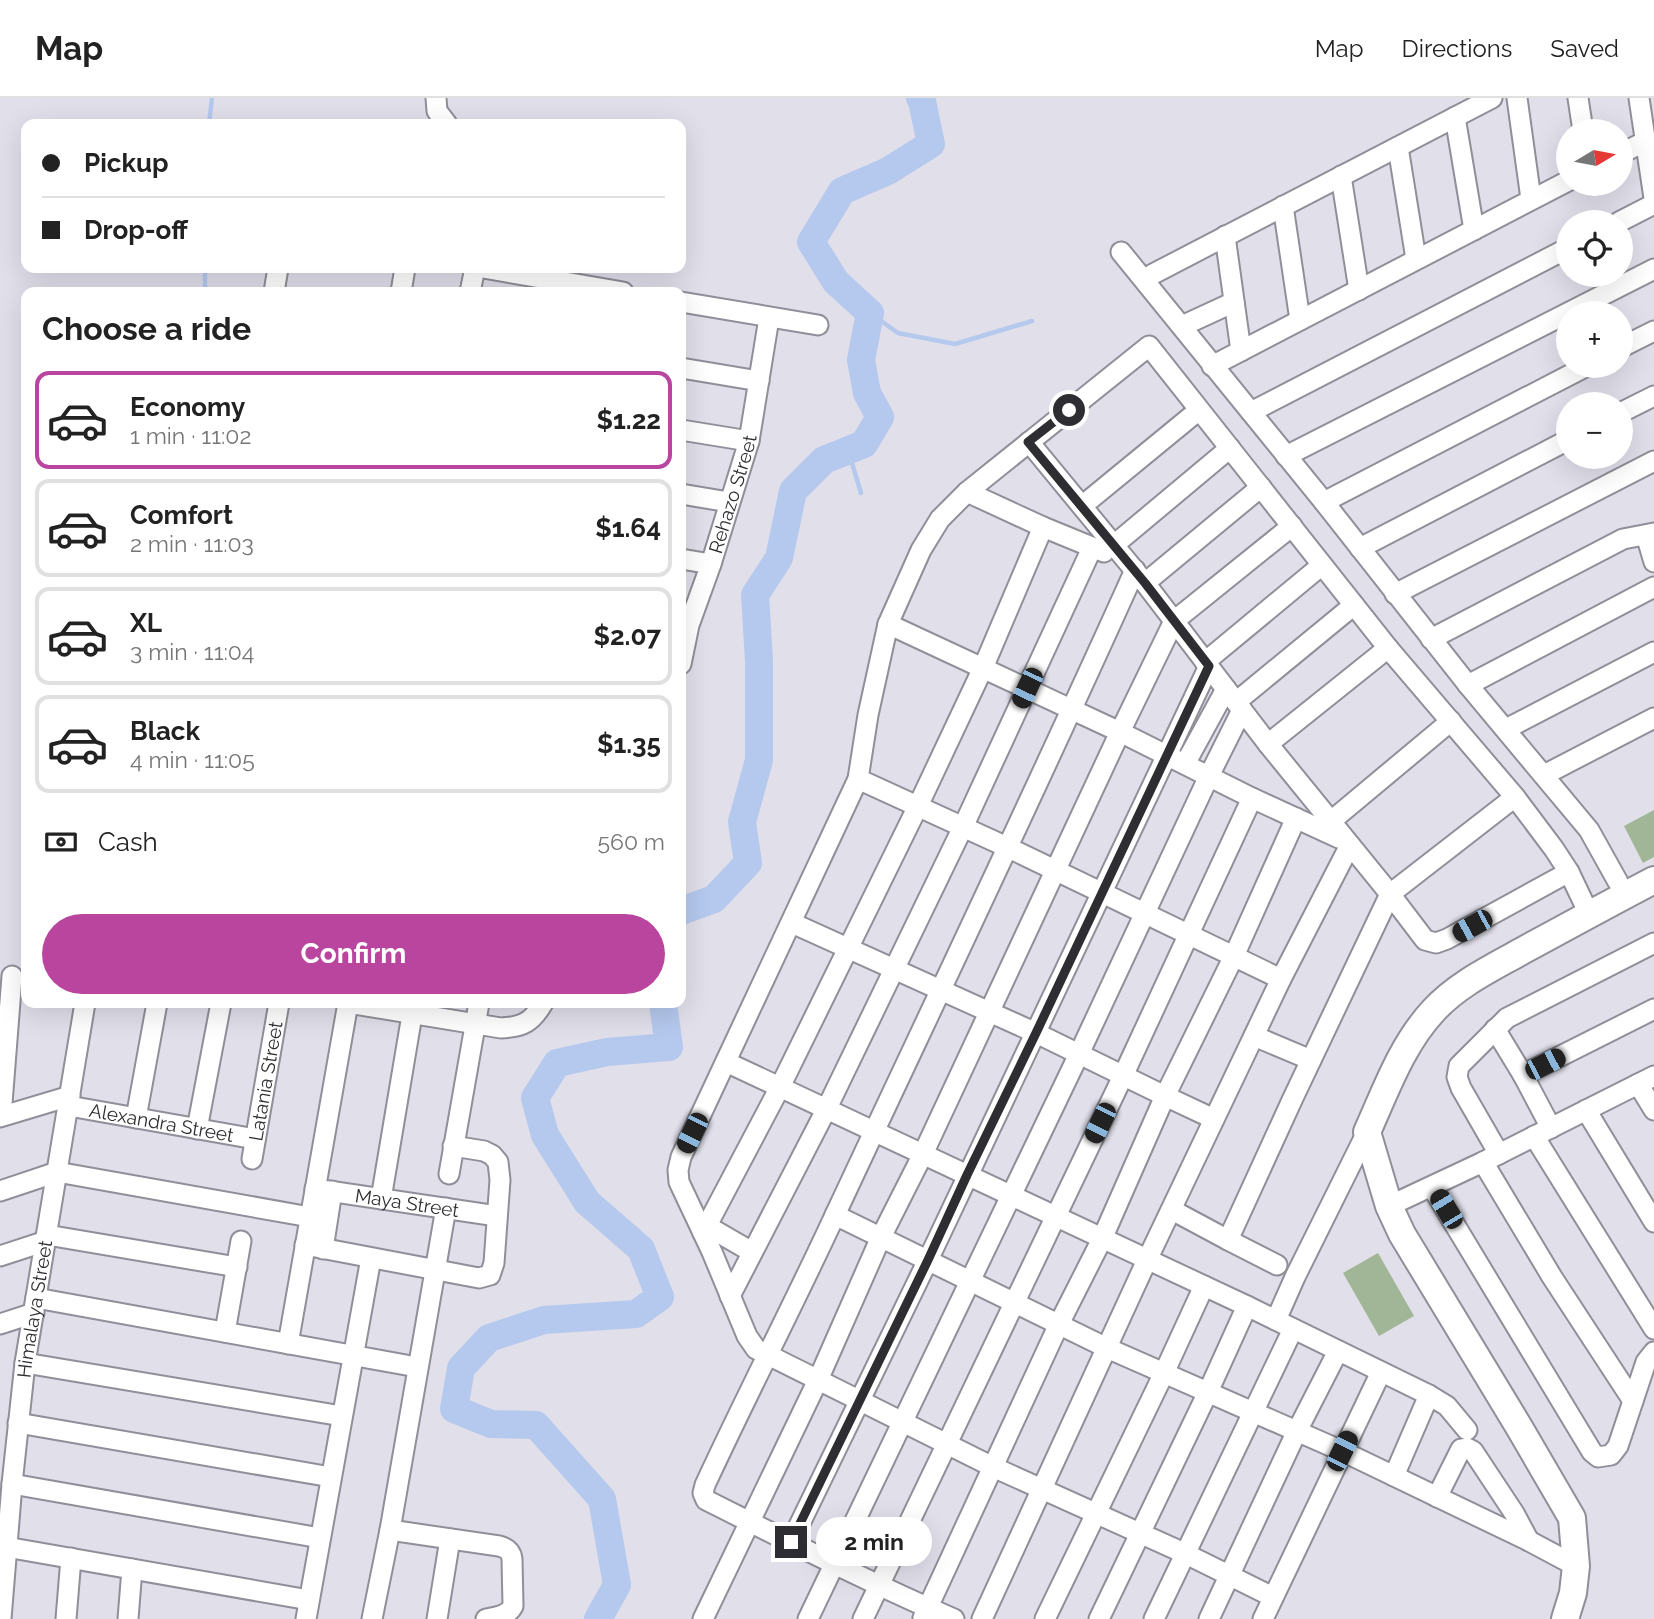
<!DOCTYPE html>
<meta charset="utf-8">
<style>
:root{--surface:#fff;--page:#f6f6f6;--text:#222;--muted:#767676;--line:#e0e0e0;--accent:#b9459e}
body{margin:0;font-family:Raleway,sans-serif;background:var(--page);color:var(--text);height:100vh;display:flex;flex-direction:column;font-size:26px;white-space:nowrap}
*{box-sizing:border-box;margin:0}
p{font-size:23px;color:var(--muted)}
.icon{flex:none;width:38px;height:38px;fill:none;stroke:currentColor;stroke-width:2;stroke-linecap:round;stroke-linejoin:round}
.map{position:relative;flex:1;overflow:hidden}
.sheet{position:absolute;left:21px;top:189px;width:665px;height:721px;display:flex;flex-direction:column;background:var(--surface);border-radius:14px;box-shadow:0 7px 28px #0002}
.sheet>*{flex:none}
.top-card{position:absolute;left:21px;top:21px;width:665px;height:154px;border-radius:14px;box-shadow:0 7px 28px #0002;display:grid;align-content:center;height:154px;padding:0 21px;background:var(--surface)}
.needle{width:46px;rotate:80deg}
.tools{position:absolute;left:1556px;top:21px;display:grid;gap:14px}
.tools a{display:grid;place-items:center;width:77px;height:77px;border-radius:50%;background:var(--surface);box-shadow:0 7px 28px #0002;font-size:35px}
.end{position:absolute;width:32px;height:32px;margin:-16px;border:9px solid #2e2e32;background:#fff;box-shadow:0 0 0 4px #fff}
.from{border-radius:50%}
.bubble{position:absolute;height:49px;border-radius:24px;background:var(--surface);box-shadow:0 7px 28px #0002;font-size:23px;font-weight:700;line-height:49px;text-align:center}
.car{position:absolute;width:21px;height:42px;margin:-21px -10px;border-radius:9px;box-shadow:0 0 5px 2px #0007;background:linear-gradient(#222 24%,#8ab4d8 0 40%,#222 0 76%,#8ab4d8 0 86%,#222 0)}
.top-card b{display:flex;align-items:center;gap:24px;height:66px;font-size:26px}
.top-card b+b{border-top:2px solid var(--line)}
.top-card i{width:18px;height:18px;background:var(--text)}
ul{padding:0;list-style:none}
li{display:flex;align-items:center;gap:21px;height:98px;margin:0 14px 10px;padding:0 7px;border:4px solid var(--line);border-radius:14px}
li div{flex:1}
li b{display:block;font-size:26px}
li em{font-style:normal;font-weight:700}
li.current{border-color:var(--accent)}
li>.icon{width:63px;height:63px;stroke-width:1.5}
h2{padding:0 21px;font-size:32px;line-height:84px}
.pay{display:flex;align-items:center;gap:18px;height:77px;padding:0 21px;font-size:26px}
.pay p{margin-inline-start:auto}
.primary-button{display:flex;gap:14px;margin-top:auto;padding:14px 21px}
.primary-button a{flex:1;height:80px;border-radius:42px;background:var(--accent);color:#fff;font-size:28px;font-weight:700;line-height:80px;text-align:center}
header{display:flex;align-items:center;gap:42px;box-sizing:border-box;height:98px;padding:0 35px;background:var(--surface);border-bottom:2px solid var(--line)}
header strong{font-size:33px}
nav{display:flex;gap:38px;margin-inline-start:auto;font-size:24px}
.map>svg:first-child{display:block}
</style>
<header>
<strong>Map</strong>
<nav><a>Map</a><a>Directions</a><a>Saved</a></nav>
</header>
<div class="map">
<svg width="1654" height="1521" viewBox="0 0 1654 1521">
<rect width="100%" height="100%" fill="#e0dfea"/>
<g fill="#a1b697">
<path d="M 1654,712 L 1654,759 L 1643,765 L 1624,728 Z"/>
<path d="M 1378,1155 L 1414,1218 L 1379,1238 L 1343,1175 Z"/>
</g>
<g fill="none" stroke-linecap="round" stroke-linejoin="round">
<g stroke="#b5c9ee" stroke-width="4.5">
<path d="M 209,26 L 212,0"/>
<path d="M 205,194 L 205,170"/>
<path d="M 870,215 L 898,235 L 955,246 L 1032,223"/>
<path d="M 848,352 L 861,395"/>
<path d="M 25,566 L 26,561"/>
</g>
<g stroke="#b5c9ee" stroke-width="28">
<path d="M 681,813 L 714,801 L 748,765 L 742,724 L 759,662 L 759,563 L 755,497 L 779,460 L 793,393 L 824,362 L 864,346 L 880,319 L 867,295 L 861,262 L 870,215 L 836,184 L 811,144 L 842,93 L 888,73 L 931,46 L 922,3 L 920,0"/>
<path d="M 598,1521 L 617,1487 L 602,1401 L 536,1327 L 491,1326 L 454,1311 L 461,1270 L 489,1240 L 544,1222 L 636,1216 L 660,1199 L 641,1151 L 587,1104 L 545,1037 L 535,1000 L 557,965 L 607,954 L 669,949 L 663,905"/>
</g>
<defs>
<g id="street">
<path d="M 436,0 L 437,13 L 447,26"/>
<path d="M 1517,0 L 1531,101"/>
<path d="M 1578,0 L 1583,33"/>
<path d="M 1639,0 L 1654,100"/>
<path d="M 1455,19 L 1474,132"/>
<path d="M 1398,49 L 1416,161"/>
<path d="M 1620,56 L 1646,43"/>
<path d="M 1341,78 L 1359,192"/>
<path d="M 1283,108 L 1300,222"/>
<path d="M 1619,124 L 1654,106"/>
<path d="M 1225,138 L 1241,253"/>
<path d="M 1121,154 L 1324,404 L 1468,587 L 1579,720 L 1589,732 L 1618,784"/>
<path d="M 483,170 L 623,194"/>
<path d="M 1146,183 L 1153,176 L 1492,0"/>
<path d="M 274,194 L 278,170"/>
<path d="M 401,194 L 405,170"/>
<path d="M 470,194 L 475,170"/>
<path d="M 681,204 L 818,227"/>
<path d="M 1182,228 L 1234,204"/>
<path d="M 1620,250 L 1654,233"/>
<path d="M 1212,268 L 1568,83"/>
<path d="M 681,270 L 759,283"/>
<path d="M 1251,314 L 1568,150"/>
<path d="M 1620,315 L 1654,298"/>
<path d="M 681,332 L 749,343"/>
<path d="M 1029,344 L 1145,485 L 1268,646 L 1390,796 L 1425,842 L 1436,845 L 1447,841 L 1569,774"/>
<path d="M 1286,358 L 1654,171"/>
<path d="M 967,394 L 1043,429 L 1104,454"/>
<path d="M 681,396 L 729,404"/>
<path d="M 1324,404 L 1587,268"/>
<path d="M 1082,408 L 1199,312"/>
<path d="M 1646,437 L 1654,464"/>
<path d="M 1114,447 L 1230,350"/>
<path d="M 1360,450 L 1568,342"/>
<path d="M 681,461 L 711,466"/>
<path d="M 1145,485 L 1261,389"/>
<path d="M 1395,496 L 1654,363"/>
<path d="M 888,526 L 1120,634 L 1252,700 L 1339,740"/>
<path d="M 1431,541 L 1623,441 L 1654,435"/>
<path d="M 1205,564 L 1322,467"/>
<path id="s1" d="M 681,566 L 689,527 L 711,466 L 749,343 L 769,220"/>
<path d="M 1468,587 L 1654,489"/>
<path d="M 1236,604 L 1354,507"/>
<path d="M 1506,631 L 1654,554"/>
<path d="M 1268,646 L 1388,550"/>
<path d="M 1185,666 L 1226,591"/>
<path d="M 1544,677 L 1654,620"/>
<path d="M 858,681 L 1009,750 L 1281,881"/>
<path d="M 1330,724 L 1451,623"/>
<path d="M 792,825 L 1036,935 L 1165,998 L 1214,1021"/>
<path d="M 348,905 L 501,930 C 523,929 532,924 543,905"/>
<path d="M 1495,931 L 1523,977 L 1551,1030"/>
<path d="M 1254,938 L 1311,962"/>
<path d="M 726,964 L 1247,1208 L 1429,1297 L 1447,1308 L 1467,1332"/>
<path d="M 1523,977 L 1654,911"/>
<path d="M 1638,986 L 1654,1012"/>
<path id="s2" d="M 69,1008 L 255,1041"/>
<path d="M 1586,1012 L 1654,1124"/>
<path d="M 1,1018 L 12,878"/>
<path d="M 0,1019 L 70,998"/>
<path d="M 136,1020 L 157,905"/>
<path d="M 197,1031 L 221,905"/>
<path d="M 1534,1038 L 1654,1231"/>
<path d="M 1499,1056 L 1461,990 L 1457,979 L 1459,968 L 1507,920 L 1654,845"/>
<path id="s3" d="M 252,1061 L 279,905"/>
<path d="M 1483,1064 L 1552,1179 L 1633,1303"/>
<path d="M 449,1076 L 479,905"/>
<path d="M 1432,1089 L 1592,1354 L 1598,1359 L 1611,1357 L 1618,1348 L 1646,1264 L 1654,1254"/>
<path id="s4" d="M 315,1091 L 497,1118"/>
<path d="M 0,1093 L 57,1074 L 310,1119"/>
<path d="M 381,1101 L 414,905"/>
<path d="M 1389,1108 L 1483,1064 L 1654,978"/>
<path d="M 1172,1112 L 1228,1142 L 1293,1000 L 1390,796 L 1515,699"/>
<path d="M 835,1117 L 1107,1250 L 1342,1353 L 1529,1443 L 1576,1468"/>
<path d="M 707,1128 L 752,1154"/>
<path d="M 703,1135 L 780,989 L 918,708 L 983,570 L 1043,429"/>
<path d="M 47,1137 L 237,1169"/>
<path d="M 1228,1142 L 1277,1167"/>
<path d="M 305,1147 L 479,1180 L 490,1177 L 494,1165 L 500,1082 L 498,1064 L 492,1057 L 484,1053 L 453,1048"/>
<path d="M 323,1151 L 332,1093"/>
<path d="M 0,1158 L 46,1143"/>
<path d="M 730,1198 L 826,1012 L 963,729 L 1092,450"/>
<path d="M 36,1200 L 417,1269"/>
<path d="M 1276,1222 L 1295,1179 L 1367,1034"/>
<path d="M 0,1226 L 34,1215"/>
<path d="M 225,1234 L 241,1143"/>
<path d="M 288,1246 L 348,905"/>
<path d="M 25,1265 L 342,1318"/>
<path d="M 18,1325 L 331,1379"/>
<path d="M 1394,1378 L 1429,1297"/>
<path d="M 12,1386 L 320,1440"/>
<path d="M 1437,1399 L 1461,1351 L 1467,1350 L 1473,1353 L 1514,1415 L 1529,1443"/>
<path d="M 390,1432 L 499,1448 C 507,1450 511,1453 512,1461 L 513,1508 C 508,1518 496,1519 486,1521"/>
<path d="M 791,1444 L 928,1162 L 1209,568"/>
<path d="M 6,1449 L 309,1502"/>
<path d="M 1273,1499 L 1184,1455 L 993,1369 L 756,1251 L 747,1238 L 712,1154 L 679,1084 L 678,1072 L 681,1059 L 858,681 L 868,617 L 888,526 L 921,452 L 940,421 L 967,394 L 1149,248 L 1388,550 L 1515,699 L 1554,751 L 1569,774 L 1589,816"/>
<path d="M 923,1520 L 1059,1226 L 1102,1141 L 1165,998 L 1234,858 L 1296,720"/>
<path id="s5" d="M 1,1521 L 12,1386 L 25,1265 L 85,905"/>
<path d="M 66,1521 L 71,1460"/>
<path d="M 128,1521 L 132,1471"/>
<path d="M 306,1521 L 371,1160"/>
<path d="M 372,1521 L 390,1432 L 446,1110"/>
<path d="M 437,1521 L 450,1441"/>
<path d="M 703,1521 L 818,1282 L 881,1139 L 923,1056 L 1120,634 L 1174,523 L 1292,428"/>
<path d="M 808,1521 L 1079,956 L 1209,678 L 1242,612"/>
<path d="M 863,1521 L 1123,978 L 1252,700"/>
<path d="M 954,1521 C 870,1485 788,1443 706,1402 L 703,1395 L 705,1387 C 747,1296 794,1206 836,1115 C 936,901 1038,688 1135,472"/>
<path d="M 982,1521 L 1147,1162 L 1281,881 L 1350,747"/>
<path d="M 1045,1521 L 1164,1275 L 1204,1188"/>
<path d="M 1099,1521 L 1208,1294 L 1247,1208"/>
<path d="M 1154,1521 L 1293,1231"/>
<path d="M 1209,1521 L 1297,1333 L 1338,1253"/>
<path d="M 1263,1521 L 1381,1274"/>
</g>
<path id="secondary" d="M 1565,1521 L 1573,1495 L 1576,1468 L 1572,1420 L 1519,1329 L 1402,1136 L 1389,1108 L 1367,1034 C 1386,992 1402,946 1434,912 C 1458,886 1492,870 1522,853 C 1566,829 1610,805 1654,782"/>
</defs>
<use href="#street" stroke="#8f8f99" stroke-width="23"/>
<use href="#secondary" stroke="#8f8f99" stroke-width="30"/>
<use href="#street" stroke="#fff" stroke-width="19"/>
<use href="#secondary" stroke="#fff" stroke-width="26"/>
</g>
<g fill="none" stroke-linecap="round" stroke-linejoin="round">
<path stroke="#2e2e32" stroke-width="9" d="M 791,1444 L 928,1162 L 967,1077 L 1036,935 L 1209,568 L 1145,485 L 1028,344 L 1069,312"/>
</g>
<g text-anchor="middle" stroke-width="7" stroke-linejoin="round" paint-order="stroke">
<g font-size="19" fill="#2e2e32" stroke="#ededf7">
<text dy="7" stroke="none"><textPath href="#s1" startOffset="178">Rehazo Street</textPath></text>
<text dy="7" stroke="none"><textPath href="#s3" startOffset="79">Latania Street</textPath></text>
<text dy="7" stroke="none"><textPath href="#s2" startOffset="94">Alexandra Street</textPath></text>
<text dy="7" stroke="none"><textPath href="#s4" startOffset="93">Maya Street</textPath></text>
<text dy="7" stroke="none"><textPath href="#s5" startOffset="312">Himalaya Street</textPath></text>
</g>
</g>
</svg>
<div class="tools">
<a><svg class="needle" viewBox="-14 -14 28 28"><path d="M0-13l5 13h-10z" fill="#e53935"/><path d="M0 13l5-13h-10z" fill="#767676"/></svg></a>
<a><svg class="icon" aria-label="locate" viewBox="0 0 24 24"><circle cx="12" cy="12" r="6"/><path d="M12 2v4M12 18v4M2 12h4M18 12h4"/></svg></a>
<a>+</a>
<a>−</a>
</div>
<i class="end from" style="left:1069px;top:312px"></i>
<i class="end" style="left:791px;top:1444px"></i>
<div class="bubble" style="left:816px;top:1419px;width:116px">2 min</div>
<i class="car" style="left:1027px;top:590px;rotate:205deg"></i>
<i class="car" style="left:1472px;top:828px;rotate:241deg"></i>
<i class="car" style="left:1545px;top:966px;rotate:63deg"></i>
<i class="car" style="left:1100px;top:1025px;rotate:206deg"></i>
<i class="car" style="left:692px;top:1035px;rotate:206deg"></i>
<i class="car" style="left:1446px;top:1111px;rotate:329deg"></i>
<i class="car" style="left:1342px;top:1353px;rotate:26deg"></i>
<div class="top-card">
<b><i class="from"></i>Pickup</b>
<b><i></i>Drop-off</b>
</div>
<section class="sheet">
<h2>Choose a ride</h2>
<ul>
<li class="current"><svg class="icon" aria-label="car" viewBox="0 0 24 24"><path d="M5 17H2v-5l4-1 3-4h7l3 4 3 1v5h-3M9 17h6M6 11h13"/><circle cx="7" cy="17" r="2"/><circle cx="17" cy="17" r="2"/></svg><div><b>Economy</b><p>1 min · 11:02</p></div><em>$1.22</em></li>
<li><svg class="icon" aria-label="car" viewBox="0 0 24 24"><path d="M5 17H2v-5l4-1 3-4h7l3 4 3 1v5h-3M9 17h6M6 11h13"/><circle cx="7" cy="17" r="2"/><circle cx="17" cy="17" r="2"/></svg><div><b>Comfort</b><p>2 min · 11:03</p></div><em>$1.64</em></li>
<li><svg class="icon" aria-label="car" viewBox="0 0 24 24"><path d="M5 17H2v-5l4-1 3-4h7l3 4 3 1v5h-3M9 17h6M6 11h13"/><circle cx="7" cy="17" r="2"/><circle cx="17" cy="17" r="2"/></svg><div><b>XL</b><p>3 min · 11:04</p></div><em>$2.07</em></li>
<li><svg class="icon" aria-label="car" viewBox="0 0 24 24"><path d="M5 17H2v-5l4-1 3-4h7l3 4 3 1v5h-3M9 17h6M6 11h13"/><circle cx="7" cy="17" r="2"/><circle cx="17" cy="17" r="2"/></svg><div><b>Black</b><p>4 min · 11:05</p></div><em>$1.35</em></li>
</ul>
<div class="pay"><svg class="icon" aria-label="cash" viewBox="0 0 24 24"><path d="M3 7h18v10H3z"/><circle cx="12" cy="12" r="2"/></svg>Cash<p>560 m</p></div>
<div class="primary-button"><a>Confirm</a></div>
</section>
</div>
